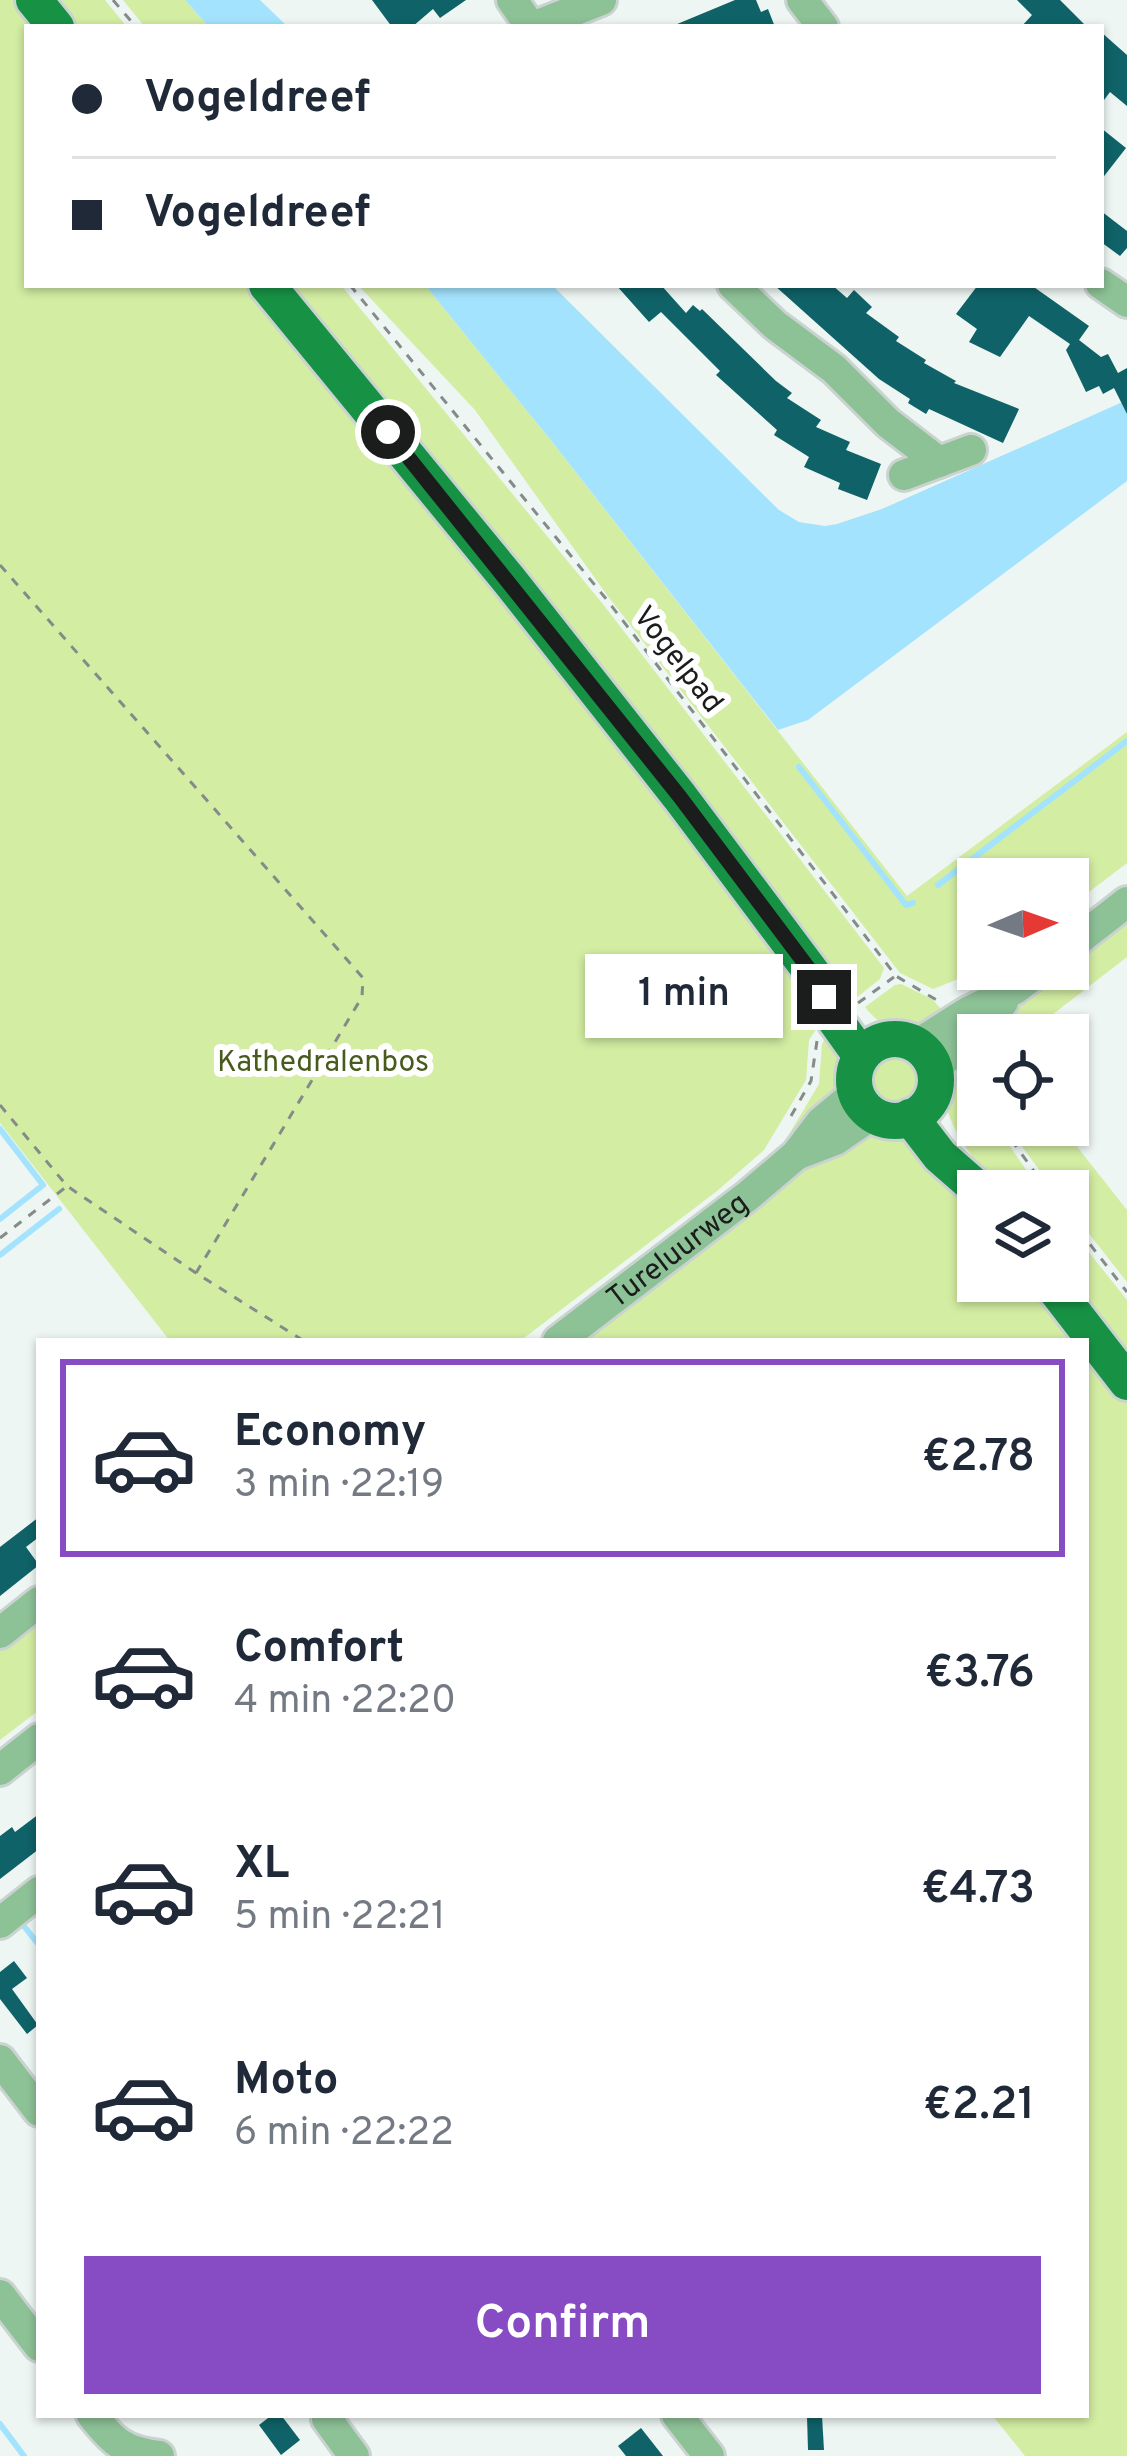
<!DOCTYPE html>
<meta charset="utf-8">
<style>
:root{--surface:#fff;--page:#f6f6f7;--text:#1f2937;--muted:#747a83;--line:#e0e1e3;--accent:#874cc3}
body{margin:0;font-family:Overpass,sans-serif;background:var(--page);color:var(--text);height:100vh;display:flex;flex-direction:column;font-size:45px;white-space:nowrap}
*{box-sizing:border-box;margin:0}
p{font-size:39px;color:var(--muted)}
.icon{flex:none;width:66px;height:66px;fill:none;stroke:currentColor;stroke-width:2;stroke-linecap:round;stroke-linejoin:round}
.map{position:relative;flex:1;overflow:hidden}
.details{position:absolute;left:36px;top:1338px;width:1053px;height:1080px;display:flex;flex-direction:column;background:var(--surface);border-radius:0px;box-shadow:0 3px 9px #0004}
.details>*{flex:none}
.hud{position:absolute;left:24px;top:24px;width:1080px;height:264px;border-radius:0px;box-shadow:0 3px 9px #0004;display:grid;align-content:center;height:264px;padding:0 48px;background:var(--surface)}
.needle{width:78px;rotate:88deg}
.buttons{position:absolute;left:957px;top:858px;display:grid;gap:24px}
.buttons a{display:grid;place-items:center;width:132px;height:132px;border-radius:0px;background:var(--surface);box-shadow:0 3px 9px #0004;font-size:60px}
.end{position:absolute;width:54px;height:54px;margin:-27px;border:15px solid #1a1d1c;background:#fff;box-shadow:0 0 0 6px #fff}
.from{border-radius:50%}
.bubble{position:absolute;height:84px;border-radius:0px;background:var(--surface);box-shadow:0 3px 9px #0004;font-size:39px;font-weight:600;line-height:84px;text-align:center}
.hud b{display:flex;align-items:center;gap:42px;height:114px;font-size:45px}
.hud b+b{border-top:3px solid var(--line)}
.hud i{width:30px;height:30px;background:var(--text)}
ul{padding:21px 0 0;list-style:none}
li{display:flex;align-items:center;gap:36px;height:198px;margin:0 24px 18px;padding:0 24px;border:6px solid transparent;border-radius:0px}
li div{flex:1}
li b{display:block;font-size:45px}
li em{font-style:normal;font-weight:600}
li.selected{border-color:var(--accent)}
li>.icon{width:108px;height:108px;stroke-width:1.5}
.action{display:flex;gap:24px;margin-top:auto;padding:24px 48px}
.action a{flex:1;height:138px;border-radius:0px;background:var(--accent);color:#fff;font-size:48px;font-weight:600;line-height:138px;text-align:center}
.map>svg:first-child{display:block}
</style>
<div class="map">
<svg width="1127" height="2456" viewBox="0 0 1127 2456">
<rect width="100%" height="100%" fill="#edf6f3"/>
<g fill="#d3eda3">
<path d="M 0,0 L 16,0 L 39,27 L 27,27 L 27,285 L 256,285 L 577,683 L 828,1021 L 815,1031 L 809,1040 L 806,1080 L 764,1150 L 717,1191 L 520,1341 L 170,1341 L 0,1123 Z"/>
<path d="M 53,0 L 105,0 L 127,27 L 76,27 Z"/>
<path d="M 123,0 L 185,0 L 209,27 L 145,27 Z"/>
<path d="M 289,285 L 341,285 L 602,603 L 884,968 L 880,979 L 856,998 L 808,944 Z"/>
<path d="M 358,285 L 425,285 L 553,443 L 907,896 L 1127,732 L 1127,863 L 1068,908 L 1068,879 L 978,879 L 978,969 L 984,969 L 933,989 L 900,973 L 607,595 L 475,410 Z"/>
<path d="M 1127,914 L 1127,957 L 1026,1035 L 984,1035 L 1048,975 L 1056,969 L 1068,969 L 1068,960 Z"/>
<path d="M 901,984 L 932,999 L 948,1017 C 915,1032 891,1040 865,1007 L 895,985 Z"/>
<path d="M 826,1037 L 849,1063 L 845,1084 L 784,1148 L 782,1146 L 819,1084 L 822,1044 Z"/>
<path d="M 971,1047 L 978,1058 L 978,1125 L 995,1125 L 1041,1191 L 997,1191 C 976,1159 927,1108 951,1069 C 955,1061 964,1054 971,1047 Z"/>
<circle cx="896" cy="1080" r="23"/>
<path d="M 1006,1125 L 1060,1125 L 1127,1210 L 1127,1282 L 1068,1207 L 1068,1191 L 1055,1191 Z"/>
<path d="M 875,1126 L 906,1132 L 978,1211 L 978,1281 L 1037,1281 L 1084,1341 L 575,1341 L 798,1173 L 861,1129 Z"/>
<path d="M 1068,1226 L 1127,1300 L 1127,1364 L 1068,1281 Z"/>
<path d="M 1086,1344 L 1127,1396 L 1127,2456 L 1025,2456 L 992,2415 L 1086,2415 Z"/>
<path d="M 39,1613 L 39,1710 L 0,1740 L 0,1643 Z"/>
</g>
<g fill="#a4e3fe">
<path d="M 185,0 L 260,0 L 288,27 L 209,27 Z"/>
<path d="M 425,285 L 552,285 L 779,510 L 799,522 L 825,526 L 837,524 L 882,509 L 1127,400 L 1127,481 L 808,720 L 778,730 L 553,443 Z"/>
</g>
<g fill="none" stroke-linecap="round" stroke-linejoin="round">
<g stroke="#a4e3fe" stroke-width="6">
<path d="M 799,767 L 906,905 L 913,903"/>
<path d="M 938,885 L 1127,741"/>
<path d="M 0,1129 L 43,1185 L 0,1219"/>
<path d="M 0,1255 L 59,1209"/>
<path d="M 23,1925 L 39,1945"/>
<path d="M 0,2424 L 24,2456"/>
</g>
</g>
<g fill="#0f6267">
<path d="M 372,0 L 466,0 L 440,18 L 433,9 L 412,27 L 392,27 Z"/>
<path d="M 735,0 L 756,0 L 761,12 L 768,9 L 775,27 L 670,27 Z"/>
<path d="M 1017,0 L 1060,0 L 1087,27 L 1021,27 L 1032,15 Z"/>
<path d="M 1101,32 L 1127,55 L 1127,106 L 1110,92 L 1101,104 Z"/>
<path d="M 1101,128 L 1126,148 L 1101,180 Z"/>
<path d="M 1101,211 L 1127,231 L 1127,248 L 1120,256 L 1101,242 Z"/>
<path d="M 616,285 L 661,285 L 686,313 L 693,305 L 700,311 L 702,309 L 776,381 L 792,393 L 787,398 L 821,420 L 816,427 L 850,442 L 846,450 L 881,464 L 867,500 L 838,489 L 840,483 L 804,467 L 809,457 L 774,435 L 777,430 L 716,375 L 720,371 L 661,312 L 649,322 Z"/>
<path d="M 774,285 L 832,285 L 847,298 L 854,290 L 872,307 L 866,313 L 899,337 L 896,341 L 926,360 L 924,363 L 956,381 L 954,383 L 1019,409 L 1003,443 L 929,409 L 926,414 L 908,403 L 910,399 L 879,379 Z"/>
<path d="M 978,285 L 1031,285 L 1089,326 L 1079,340 L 1101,357 L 1108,354 L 1118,373 L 1127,368 L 1127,414 L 1114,388 L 1103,394 L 1099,386 L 1086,392 L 1066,350 L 1070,344 L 1029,316 L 1000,357 L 969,342 L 977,329 L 956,314 Z"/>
<path d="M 39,1517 L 39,1537 L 26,1547 L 39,1565 L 0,1596 L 0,1547 Z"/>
<path d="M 39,1814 L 39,1849 L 0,1879 L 0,1836 L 12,1827 L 15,1832 Z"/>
<path d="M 14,1961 L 27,1978 L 12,1989 L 38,2025 L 27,2034 L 0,1999 L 0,1972 Z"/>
<path d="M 272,2415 L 281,2415 L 300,2440 L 281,2455 L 259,2425 Z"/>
<path d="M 807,2416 L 822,2416 L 824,2450 L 808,2450 Z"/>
<path d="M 641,2428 L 663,2456 L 626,2456 L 618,2446 Z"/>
</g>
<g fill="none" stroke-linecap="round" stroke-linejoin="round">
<defs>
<g id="minor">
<path d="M 512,0 L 531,27"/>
<path d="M 802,0 L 823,27"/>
<path d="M 533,27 L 601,0"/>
<path d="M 1101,284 L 1127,302"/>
<path d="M 733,285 L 775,325 L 834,369 L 888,423 L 939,462"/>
<path d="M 904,475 L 971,450"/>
<path d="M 1068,948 L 1127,902"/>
<path d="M 916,1045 L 968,1012 L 1015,989 L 1041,969"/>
<path d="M 934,1069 L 982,1027 L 1003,1002"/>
<path d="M 796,1155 L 835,1140 L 873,1114"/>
<path id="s1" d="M 558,1341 L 749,1195 L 796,1155 L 821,1122 L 856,1093"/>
<path d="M 0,1633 L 39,1602"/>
<path d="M 0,1770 L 39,1739"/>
<path d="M 0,1923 L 39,1892"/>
<path d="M 0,2060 L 39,2111"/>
<path d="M 0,2295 L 39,2346"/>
<path d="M 92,2415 C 113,2442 124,2452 159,2456"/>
<path d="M 677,2415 L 709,2456"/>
<path d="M 327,2419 L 354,2456"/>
</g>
<g id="major">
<path d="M 34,0 L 56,27"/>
<path d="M 267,285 L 509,580 L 680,797 L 812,973 L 836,1021 L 861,1056"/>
<circle cx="895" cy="1080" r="41"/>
<path d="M 910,1117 L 940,1156 L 980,1191"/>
<path d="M 1049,1281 L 1127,1382"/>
</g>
</defs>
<use href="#minor" stroke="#cbd3d1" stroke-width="36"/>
<use href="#major" stroke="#cbd3d1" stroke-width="42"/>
<g stroke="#858b89" stroke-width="3" stroke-dasharray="9 9" stroke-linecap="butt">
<path d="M 113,0 L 136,27"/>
<path d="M 350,285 L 607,600 L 896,976 L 940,1002"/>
<path d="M 0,565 L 363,978 L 362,997 L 196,1273"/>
<path d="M 858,1003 L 894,977"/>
<path d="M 0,1105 L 67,1186 L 196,1273 L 304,1341"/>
<path d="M 791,1116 L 811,1081 L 817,1041"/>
<path d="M 1001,1125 L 1048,1191"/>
<path d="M 1068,1216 L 1127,1292"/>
<path d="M 0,1238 L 66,1187"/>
</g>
<use href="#minor" stroke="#8dc196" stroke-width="30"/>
<use href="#major" stroke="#179244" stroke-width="36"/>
</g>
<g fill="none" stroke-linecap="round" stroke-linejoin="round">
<path stroke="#1a1d1c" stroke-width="15" d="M 388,432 L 680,797 L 812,973 L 824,997"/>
</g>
<g text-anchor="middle" stroke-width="12" stroke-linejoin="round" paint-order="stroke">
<g font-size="30" fill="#1a1d1c" stroke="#fff">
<text transform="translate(679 659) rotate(52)" y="10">Vogelpad</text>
<text dy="10" stroke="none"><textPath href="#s1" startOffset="150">Tureluurweg</textPath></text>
</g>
<g font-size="30" fill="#495b1c" stroke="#fff">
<text x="323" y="1071">Kathedralenbos</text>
</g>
</g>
</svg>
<div class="buttons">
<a><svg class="needle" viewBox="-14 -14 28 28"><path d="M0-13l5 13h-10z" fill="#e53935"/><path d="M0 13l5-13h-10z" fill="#747a83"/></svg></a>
<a><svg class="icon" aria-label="locate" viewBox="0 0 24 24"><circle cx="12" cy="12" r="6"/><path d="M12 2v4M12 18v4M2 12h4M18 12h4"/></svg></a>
<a><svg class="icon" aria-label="layers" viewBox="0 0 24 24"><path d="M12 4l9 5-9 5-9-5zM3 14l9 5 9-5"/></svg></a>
</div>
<i class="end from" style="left:388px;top:432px"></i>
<i class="end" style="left:824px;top:997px"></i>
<div class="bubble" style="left:585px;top:954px;width:198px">1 min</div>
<div class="hud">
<b><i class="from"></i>Vogeldreef</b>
<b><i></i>Vogeldreef</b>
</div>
<section class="details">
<ul>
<li class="selected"><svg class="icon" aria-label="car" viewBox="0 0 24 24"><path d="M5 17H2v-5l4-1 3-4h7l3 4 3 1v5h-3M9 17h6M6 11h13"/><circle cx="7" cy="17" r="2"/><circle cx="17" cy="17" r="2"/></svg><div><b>Economy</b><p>3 min · 22:19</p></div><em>€2.78</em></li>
<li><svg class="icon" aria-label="car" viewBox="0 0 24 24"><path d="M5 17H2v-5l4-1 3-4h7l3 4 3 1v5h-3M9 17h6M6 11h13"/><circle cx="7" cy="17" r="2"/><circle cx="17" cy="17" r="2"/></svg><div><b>Comfort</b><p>4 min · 22:20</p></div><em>€3.76</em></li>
<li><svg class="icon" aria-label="car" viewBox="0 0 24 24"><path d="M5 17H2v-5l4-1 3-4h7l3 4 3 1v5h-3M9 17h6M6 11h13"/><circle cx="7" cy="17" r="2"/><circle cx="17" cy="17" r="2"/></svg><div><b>XL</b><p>5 min · 22:21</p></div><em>€4.73</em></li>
<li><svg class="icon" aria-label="car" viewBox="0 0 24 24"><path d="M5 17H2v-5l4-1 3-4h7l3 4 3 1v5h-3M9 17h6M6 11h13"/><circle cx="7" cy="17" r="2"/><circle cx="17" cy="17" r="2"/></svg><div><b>Moto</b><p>6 min · 22:22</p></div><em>€2.21</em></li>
</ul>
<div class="action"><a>Confirm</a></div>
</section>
</div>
